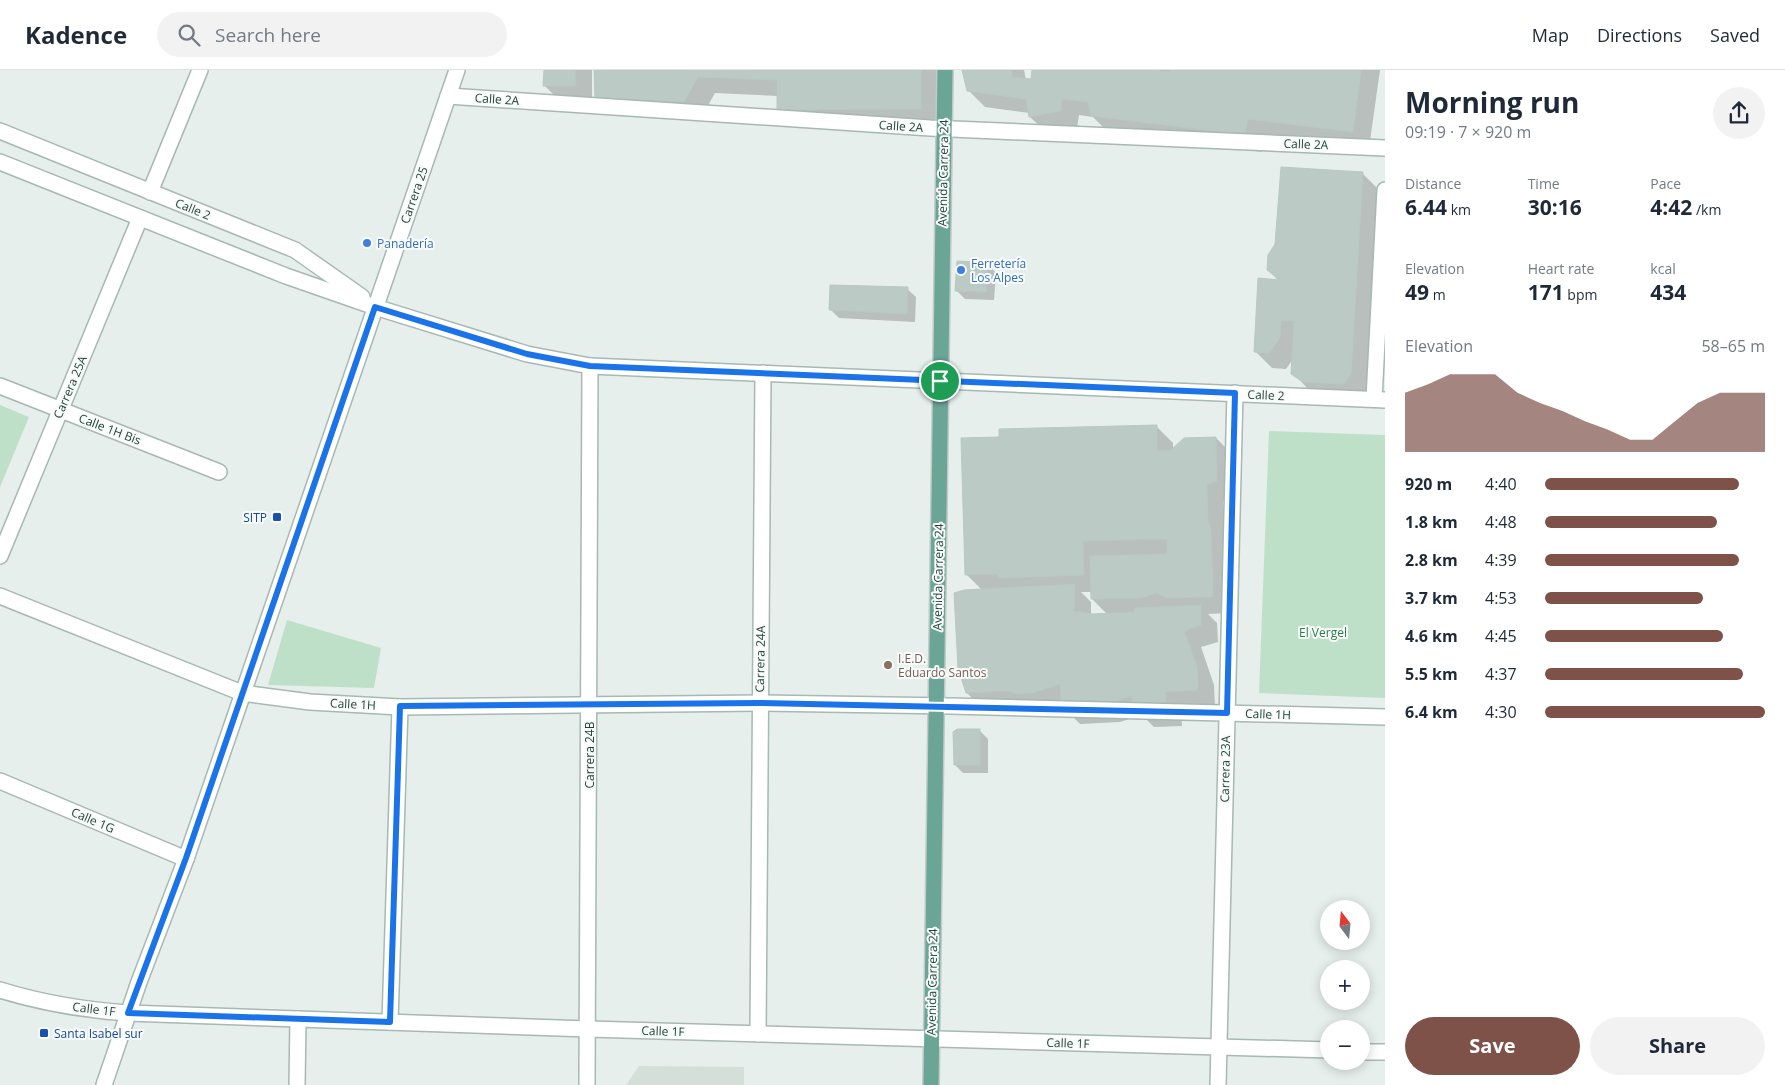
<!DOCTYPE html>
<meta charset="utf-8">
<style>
:root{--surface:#fff;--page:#f2f2f3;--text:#1f2937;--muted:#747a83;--line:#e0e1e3;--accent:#7f5249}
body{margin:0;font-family:"Open Sans",sans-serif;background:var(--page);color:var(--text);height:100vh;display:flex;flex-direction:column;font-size:19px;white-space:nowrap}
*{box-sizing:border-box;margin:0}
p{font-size:16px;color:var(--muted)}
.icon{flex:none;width:28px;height:28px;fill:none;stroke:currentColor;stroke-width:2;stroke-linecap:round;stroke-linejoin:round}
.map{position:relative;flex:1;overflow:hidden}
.details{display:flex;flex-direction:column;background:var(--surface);width:400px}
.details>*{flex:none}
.needle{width:32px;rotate:344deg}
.buttons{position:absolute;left:1320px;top:830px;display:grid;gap:10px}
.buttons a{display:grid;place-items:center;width:50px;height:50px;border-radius:50%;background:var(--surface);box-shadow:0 2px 12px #0003;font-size:25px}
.pin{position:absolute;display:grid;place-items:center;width:42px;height:42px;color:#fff;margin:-21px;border:2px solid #fff;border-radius:50%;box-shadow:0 1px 5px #0007}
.round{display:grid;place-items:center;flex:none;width:52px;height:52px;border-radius:26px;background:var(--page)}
.summary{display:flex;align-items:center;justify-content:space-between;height:85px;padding:0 20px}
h1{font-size:28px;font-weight:700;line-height:38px}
.figures{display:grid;grid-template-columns:repeat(3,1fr);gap:8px;height:85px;padding:5px 20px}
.figures div{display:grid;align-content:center}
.figures b{font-size:21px;font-weight:700}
.figures small{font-size:14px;font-weight:400}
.figures p{font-size:14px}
.chart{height:140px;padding:10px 20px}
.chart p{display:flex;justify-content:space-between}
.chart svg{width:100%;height:90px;margin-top:5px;fill:var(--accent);opacity:.7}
.cta{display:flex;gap:10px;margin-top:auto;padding:10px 20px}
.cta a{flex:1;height:58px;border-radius:30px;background:var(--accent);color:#fff;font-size:20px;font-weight:700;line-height:58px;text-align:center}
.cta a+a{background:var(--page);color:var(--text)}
ul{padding:0 20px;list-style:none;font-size:16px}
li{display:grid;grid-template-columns:80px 60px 1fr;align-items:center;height:38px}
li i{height:12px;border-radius:6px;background:var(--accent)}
header{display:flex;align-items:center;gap:30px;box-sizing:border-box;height:70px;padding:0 25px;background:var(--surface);border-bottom:1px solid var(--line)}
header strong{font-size:24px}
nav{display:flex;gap:28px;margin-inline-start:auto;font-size:18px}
.search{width:350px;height:45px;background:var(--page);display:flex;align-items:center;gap:12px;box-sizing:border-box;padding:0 18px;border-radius:28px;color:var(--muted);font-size:19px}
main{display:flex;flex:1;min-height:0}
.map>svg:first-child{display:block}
.built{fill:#d4dfda}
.green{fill:#bfe0c8}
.shadow{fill:#0003;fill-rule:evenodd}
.building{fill:#bbcac4;stroke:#b8c9c2}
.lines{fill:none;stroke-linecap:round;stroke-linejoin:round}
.minor-casing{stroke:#a8b8b2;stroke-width:18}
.major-casing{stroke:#c2cac8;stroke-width:18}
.minor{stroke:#fff;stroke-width:15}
.major{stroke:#6aa596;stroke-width:15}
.route-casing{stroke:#fff;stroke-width:10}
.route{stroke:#1a73e8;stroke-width:6}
.shop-dot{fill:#3f7fe0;stroke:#f7fbf9;stroke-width:2}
.transit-dot{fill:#1a4fb4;stroke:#f7fbf9;stroke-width:2}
.education-dot{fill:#8d6e63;stroke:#f7fbf9;stroke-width:2}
.labels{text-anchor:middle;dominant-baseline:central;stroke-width:4;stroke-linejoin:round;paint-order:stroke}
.street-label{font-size:12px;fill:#24423a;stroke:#f7fbf9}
.shop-label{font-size:12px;fill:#366cbe;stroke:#f7fbf9;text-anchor:start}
.transit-label{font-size:12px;fill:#164399;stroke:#f7fbf9;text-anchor:end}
.park-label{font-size:12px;fill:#2d7a4b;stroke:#f7fbf9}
.education-label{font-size:12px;fill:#785e54;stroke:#f7fbf9;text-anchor:start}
</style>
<header>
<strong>Kadence</strong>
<div class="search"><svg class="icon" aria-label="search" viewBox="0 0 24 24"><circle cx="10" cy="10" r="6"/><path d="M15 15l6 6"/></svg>Search here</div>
<nav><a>Map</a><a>Directions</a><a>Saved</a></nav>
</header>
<main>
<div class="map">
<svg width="1385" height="1015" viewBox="0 0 1385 1015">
<rect width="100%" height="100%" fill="#e6efeb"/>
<polygon class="built" points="639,996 744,997 744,1015 626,1015"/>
<g class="green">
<polygon points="0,335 29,347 0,417"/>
<polygon points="1269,361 1385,365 1385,628 1259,623"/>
<polygon points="287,550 381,578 374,618 268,615"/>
</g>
<g class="shadow">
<polygon points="546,0 592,0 592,32 562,33 545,16"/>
<polygon points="596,0 937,0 938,55 795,57 778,40 778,26 715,23 701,48 613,46 596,29"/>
<polygon points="964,0 1024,0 1026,10 1032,10 1033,0 1141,0 1162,3 1159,0 1380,0 1369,78 1264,65 1262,82 1109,63 1093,47 1079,45 1077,58 1047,63 1030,47 1030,43 985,37 968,20"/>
<polygon points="1362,103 1379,120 1368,321 1361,331 1310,321 1293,303 1293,289 1286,299 1272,298 1255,281 1279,211 1268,200"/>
<polygon points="988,194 996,203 994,230 965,229 956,220"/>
<polygon points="907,219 916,227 915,252 839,248 831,240"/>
<path d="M1156 356 1173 373V380L1216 368 1233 385 1234 428 1223 431 1229 543 1208 544 1217 553 1218 572 1201 577 1214 615 1215 637 1181 639 1182 656 1154 657 1142 645 1120 652 1080 654 1063 637 984 640 967 623 982 520 966 504 1001 368ZM1081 522H1092V529L1108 545H1091V532Z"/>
<polygon points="979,660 988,669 988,703 963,703 955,695"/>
</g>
<g class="building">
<polygon points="544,0 575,0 576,16 543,16"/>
<polygon points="594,0 921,0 921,39 777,40 777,10 698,7 684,32 595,29"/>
<polygon points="962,0 1011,0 1012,7 1031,9 1032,0 1151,0 1170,2 1170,0 1361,0 1353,62 1248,49 1245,65 1091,46 1088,32 1062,29 1061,41 1029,47 1026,29 967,21"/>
<polygon points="1281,97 1363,102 1351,304 1344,314 1303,312 1291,304 1294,251 1281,250 1280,268 1269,283 1254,282 1258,208 1280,210 1267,200 1268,185 1275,174"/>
<polygon points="957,191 988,193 986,222 955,221"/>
<polygon points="830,215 908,217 907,244 829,240"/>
<polygon points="1157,355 1157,381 1171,380 1184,368 1216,367 1217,411 1207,414 1208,450 1211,459 1213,527 1167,528 1156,523 1141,528 1091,529 1090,486 1167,484 1167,469 1083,471 1084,505 999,508 998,504 965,505 961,368 999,367 999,359"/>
<polygon points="1075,514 1074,541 1093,544 1134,542 1135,538 1201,535 1201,555 1184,561 1197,597 1198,620 1165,622 1166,639 1136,641 1131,626 1103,636 1061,638 1060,614 1033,623 1017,624 1008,621 966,623 958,598 954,523 964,520"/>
<polygon points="957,659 980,659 980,695 954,695 953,662"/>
</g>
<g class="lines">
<g class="minor-casing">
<g id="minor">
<polyline points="448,26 930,58 1385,78"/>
<polyline points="0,61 295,180 362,227"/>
<polyline points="0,92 286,206 375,237 527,284 590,296 1385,330"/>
<polyline points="150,122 200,0"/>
<polyline points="0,316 219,402"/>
<polyline points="1374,329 1385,120"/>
<polyline points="0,486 140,148"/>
<polyline points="0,526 242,623 310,632 400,637 760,633 950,636 1385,647"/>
<polyline points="0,711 186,789"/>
<path d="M0 920C42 933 85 940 128 943L588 959 1329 980"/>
<polyline points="390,952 400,637"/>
<polyline points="758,964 763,303"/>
<polyline points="1361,982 1385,982"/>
<polyline points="104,1015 139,912 186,789 457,0"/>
<polyline points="297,1015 298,949"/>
<polyline points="587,1015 590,296"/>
<polyline points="1218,1015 1235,323"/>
</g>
</g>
<g class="major-casing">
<polyline id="major" points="931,1015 945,0"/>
</g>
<use href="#minor" class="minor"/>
<use href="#major" class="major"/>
</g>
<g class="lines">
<g class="route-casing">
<polygon id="route" points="375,237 527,284 590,296 1235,323 1227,643 760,633 400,636 390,952 128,943 186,788"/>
</g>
<use href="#route" class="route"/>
</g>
<g class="shop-dot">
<circle cx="367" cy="173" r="5"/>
<circle cx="961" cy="200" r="5"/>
</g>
<g class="transit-dot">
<rect x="272" y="442" width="10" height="10" rx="2.5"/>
<rect x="39" y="958" width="10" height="10" rx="2.5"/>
</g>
<circle class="education-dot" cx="888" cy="595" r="5"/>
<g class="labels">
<g class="street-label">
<text transform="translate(497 29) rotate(4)">Calle 2A</text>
<text transform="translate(901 56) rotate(4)">Calle 2A</text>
<text transform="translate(1306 74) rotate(2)">Calle 2A</text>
<text transform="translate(943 103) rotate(-89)">Avenida Carrera 24</text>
<text transform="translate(414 125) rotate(-71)">Carrera 25</text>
<text transform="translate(193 139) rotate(22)">Calle 2</text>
<text transform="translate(70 317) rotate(-67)">Carrera 25A</text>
<text transform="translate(1266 325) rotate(2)">Calle 2</text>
<text transform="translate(110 359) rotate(21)">Calle 1H Bis</text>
<text transform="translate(938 507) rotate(-89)">Avenida Carrera 24</text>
<text transform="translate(760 589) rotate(-89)">Carrera 24A</text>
<text transform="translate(353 634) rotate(3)">Calle 1H</text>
<text transform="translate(1268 644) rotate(2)">Calle 1H</text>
<text transform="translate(589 685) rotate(-90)">Carrera 24B</text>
<text transform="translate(1225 699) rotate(-89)">Carrera 23A</text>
<text transform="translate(93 750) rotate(23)">Calle 1G</text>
<text transform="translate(932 912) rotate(-89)">Avenida Carrera 24</text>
<text transform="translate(94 939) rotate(7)">Calle 1F</text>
<text transform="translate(663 961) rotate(2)">Calle 1F</text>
<text transform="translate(1068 973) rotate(2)">Calle 1F</text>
</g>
<g class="shop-label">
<text x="377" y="173">Panadería</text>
<text x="971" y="193">Ferretería<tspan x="971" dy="14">Los Alpes</tspan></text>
</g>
<g class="transit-label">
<text x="267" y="447">SITP</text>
<text x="54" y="963" text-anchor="start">Santa Isabel sur</text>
</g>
<g class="park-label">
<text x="1323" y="562">El Vergel</text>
</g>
<g class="education-label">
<text x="898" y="588">I.E.D.<tspan x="898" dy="14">Eduardo Santos</tspan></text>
</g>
</g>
</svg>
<div class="buttons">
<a><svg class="needle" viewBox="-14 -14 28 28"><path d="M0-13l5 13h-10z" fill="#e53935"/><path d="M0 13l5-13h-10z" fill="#747a83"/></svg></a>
<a>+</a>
<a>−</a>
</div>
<div class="pin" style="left:940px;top:311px;background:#1e9e55"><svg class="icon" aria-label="arrive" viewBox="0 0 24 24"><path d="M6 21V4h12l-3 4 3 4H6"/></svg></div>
</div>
<section class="details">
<div class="summary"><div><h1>Morning run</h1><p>09:19 · 7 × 920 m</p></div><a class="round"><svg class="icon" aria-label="share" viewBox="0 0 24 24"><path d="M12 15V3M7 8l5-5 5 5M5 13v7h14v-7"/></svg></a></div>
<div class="figures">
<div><p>Distance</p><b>6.44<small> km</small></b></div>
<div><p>Time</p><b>30:16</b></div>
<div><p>Pace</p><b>4:42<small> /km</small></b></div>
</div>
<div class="figures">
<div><p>Elevation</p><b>49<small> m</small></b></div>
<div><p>Heart rate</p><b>171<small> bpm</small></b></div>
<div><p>kcal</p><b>434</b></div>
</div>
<div class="chart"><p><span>Elevation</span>58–65 m</p>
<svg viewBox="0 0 160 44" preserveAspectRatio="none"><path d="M0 44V15L10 11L20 6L30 6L40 6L50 15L60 20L70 24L80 29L90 33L100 38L110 38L120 29L130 20L140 15L150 15L160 15V44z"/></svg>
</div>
<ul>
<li><b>920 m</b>4:40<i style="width:88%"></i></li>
<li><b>1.8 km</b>4:48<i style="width:78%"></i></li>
<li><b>2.8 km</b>4:39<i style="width:88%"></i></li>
<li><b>3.7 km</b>4:53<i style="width:72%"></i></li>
<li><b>4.6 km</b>4:45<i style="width:81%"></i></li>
<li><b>5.5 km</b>4:37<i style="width:90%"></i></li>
<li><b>6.4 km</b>4:30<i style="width:100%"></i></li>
</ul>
<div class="cta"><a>Save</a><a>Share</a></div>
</section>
</main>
